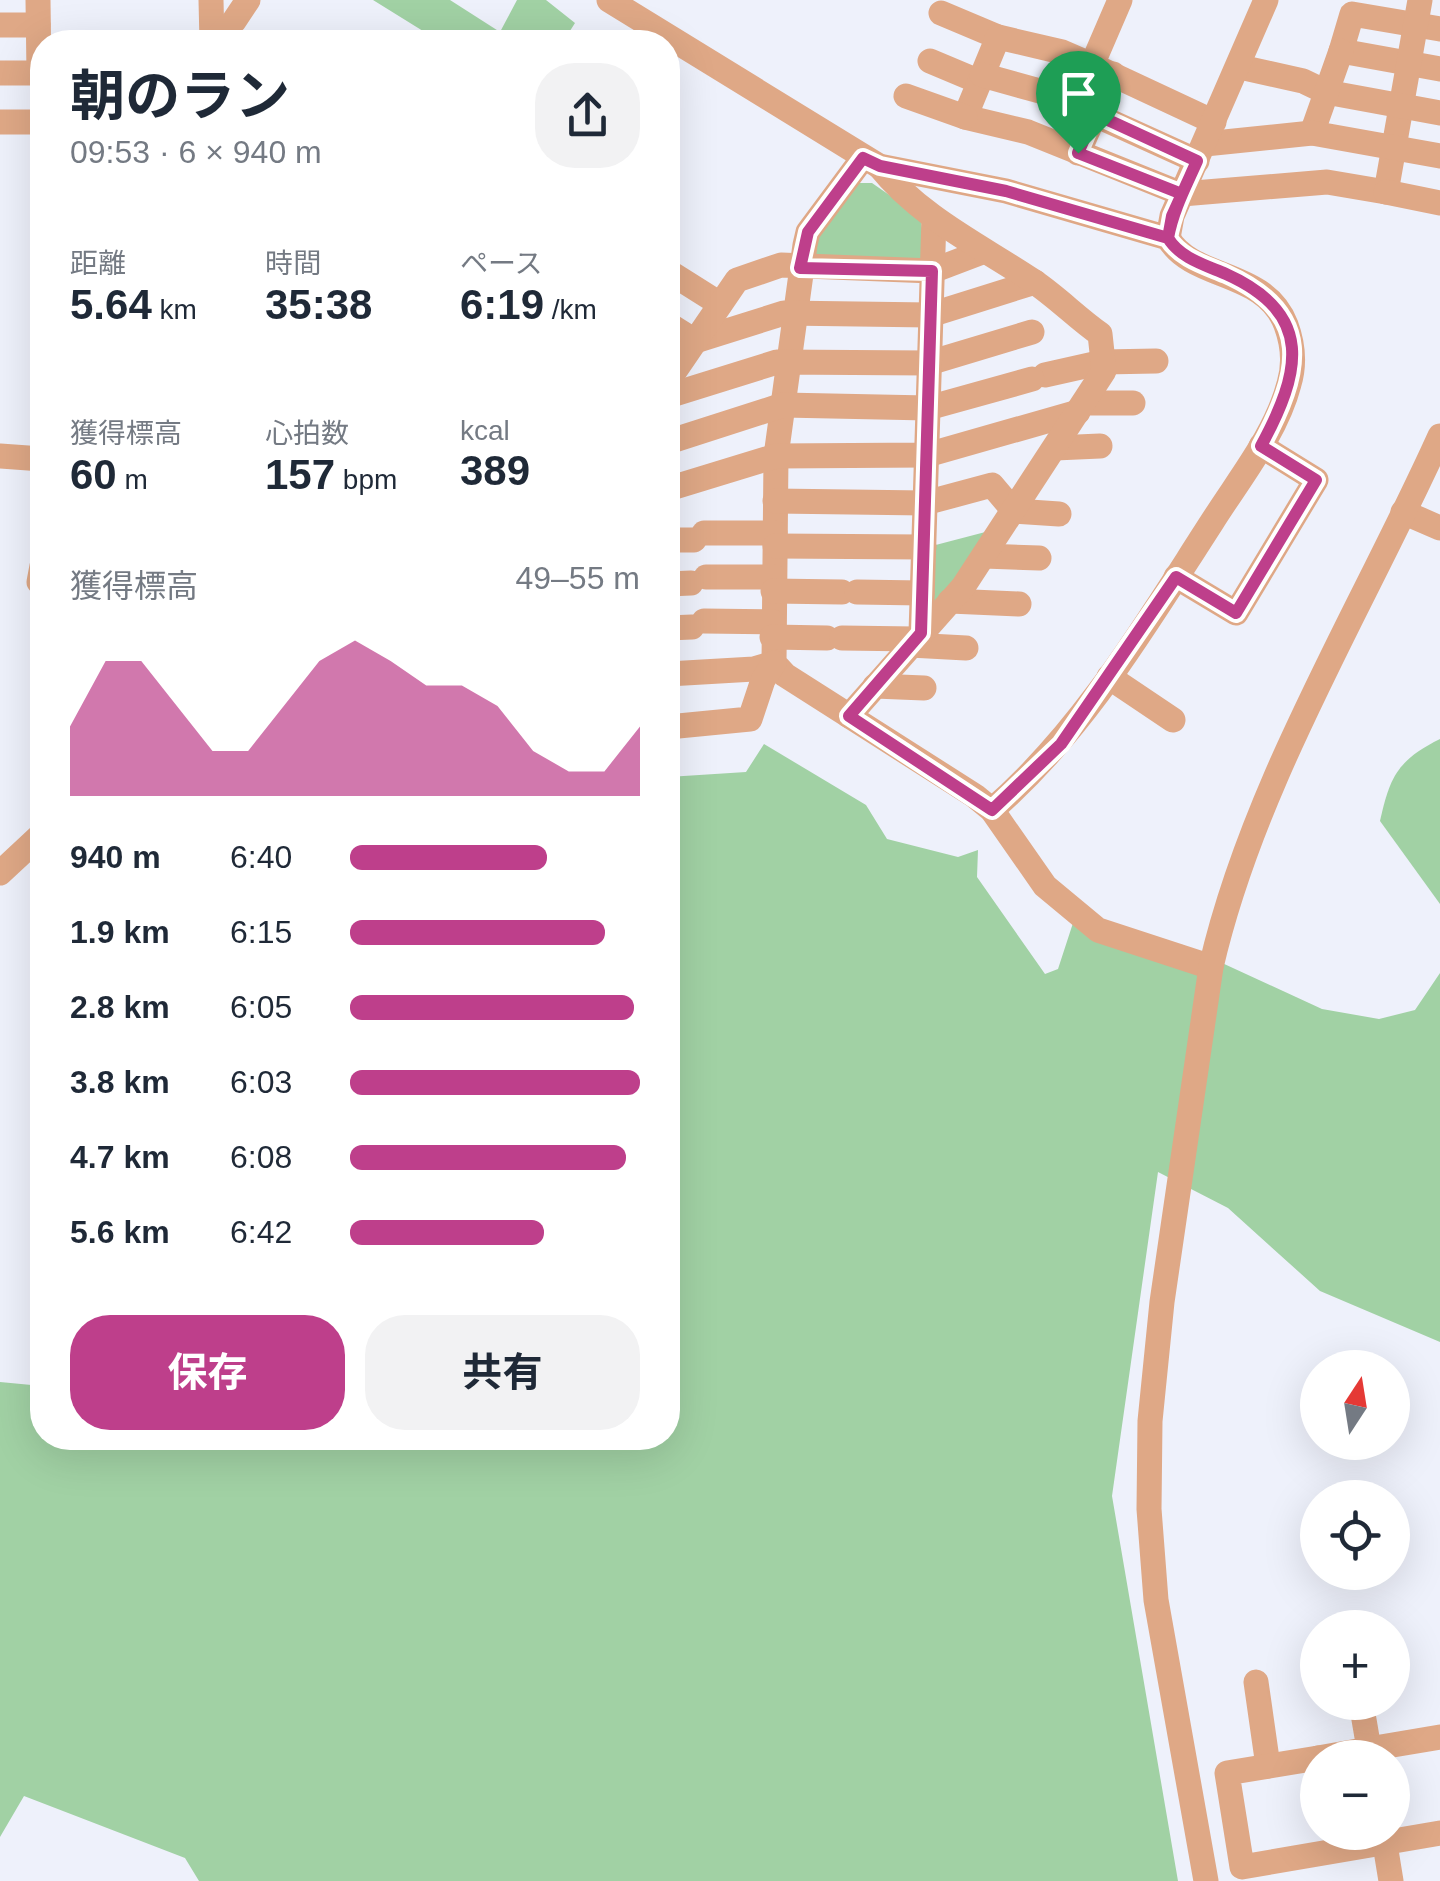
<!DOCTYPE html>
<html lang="ja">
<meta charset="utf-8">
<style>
:root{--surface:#fff;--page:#f2f2f3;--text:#1f2937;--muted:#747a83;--accent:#be3f8b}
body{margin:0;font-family:Arial,"Noto Sans JP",sans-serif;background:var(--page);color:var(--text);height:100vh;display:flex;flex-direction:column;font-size:38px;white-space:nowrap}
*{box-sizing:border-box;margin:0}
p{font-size:32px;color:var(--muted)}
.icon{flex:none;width:55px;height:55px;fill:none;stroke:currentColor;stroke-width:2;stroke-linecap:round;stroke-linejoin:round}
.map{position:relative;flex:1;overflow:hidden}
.panel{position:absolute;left:30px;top:30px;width:650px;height:1420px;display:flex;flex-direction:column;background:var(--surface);border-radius:40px;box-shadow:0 10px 40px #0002}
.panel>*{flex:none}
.needle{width:65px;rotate:12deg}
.buttons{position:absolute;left:1300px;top:1350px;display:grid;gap:20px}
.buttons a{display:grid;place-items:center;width:110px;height:110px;border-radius:50%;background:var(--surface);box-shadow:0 10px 40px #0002;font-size:50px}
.pin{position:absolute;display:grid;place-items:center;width:85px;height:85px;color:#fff;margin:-102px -42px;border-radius:50% 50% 50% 0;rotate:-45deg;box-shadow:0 0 10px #0007}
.pin .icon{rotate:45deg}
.round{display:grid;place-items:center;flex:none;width:105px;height:105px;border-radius:40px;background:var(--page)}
.head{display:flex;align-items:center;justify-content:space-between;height:170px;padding:0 40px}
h1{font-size:55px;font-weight:700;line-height:75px}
.stats{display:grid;grid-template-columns:repeat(3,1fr);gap:15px;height:170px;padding:10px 40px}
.stats div{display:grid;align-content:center}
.stats b{font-size:42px;font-weight:700}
.stats small{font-size:28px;font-weight:400}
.stats p{font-size:28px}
.chart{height:280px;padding:20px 40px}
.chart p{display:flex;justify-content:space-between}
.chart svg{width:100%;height:180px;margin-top:10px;fill:var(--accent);opacity:.7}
.primary-button{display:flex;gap:20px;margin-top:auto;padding:20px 40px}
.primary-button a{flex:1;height:115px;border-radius:40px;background:var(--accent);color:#fff;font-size:40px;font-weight:700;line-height:115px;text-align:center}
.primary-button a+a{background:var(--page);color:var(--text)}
ul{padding:0 40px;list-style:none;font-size:32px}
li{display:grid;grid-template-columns:160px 120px 1fr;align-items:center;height:75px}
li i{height:25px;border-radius:12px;background:var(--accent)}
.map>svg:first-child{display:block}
.green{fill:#a1d1a4}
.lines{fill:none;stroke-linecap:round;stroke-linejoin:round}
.minor{stroke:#dfa886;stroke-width:25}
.route-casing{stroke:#fff;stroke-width:20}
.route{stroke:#be3f8b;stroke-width:12}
</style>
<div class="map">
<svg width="1440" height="1881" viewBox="0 0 1440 1881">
<rect width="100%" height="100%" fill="#eef1fb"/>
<g class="green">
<polygon points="373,0 450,0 500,32 517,0 546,0 575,23 563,42 426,42 431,36"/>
<polygon points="857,183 872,183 921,217 925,265 811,264 815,238"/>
<polygon points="993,530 935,611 928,547"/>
<path d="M1440 739V904L1380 821C1390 776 1398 760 1440 739Z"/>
<polygon points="764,744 866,805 887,839 958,857 978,850 977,877 1045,974 1058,969 1073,923 1183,945 1322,1009 1379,1019 1415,1010 1440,973 1440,1342 1320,1291 1228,1208 1158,1172 1112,1496 1178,1881 199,1881 185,1858 24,1796 0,1837 0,1382 42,1386 42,1438 668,1438 668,777 746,772"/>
</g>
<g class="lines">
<g class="minor">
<polyline points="38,0 39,73"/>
<polyline points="211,0 212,42"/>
<path d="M609 0 879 166 1006 191 1168 238C1193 281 1265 269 1286 325 1293 344 1295 364 1289 384 1276 434 1239 479 1212 522 1146 624 1084 730 992 810"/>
<polyline points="1120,0 1092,65 1214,122"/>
<polyline points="941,13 998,37"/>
<polyline points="0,25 38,25"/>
<polyline points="1440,29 1352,14 1341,51 1440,69"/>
<polyline points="213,42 234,21 248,0"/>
<polyline points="930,61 980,82"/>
<polyline points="1092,65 1062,52 998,37 965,117 1028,132 1182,194 1327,182 1386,192 1420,0"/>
<polyline points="1240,67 1303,81 1326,92 1440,113"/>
<polyline points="0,73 42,73"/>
<polyline points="982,75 1047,93 1197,161"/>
<polyline points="906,96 965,117"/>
<polyline points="0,122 42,122"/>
<polyline points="1312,133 1341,51"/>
<polyline points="1205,144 1312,133 1440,156"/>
<polyline points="1078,153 1113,74"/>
<polyline points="863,158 808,232 805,245 776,456 774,663 785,675 975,796 992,810 1045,886 1098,930 1211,967"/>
<polyline points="1386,192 1440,203"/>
<polyline points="1168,238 1172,216 1266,0"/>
<polyline points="674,275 720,304"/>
<polyline points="668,324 695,341 784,313 930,315 1035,282"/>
<polyline points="1045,375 1103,362 1156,361"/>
<polyline points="668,381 737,280 781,265 932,271 982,252"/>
<polyline points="668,396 777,362 929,363 1032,332"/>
<polyline points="1084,403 1133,403"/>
<polyline points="668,442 783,405 928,408 1032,379"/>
<polyline points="1055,448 1100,446"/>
<polyline points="0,456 42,459"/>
<polyline points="668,489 776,456 927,455 1078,412"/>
<polyline points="775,501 925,503 992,485 1014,511 1059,514"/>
<polyline points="1403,512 1440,528"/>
<polyline points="704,533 775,533"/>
<polyline points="668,540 694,540"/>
<polyline points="775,546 924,547"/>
<polyline points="984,556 1039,558"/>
<polyline points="706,577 774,577"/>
<polyline points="1176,577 1236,613 1316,480 1261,446"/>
<polyline points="39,582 42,566"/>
<polyline points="668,584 691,583"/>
<polyline points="773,591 842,592"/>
<polyline points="857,592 922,593"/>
<polyline points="950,601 1019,604"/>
<polyline points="704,621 773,622"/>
<polyline points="668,628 692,627"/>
<polyline points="921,633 934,218"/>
<polyline points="772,637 827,638"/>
<polyline points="842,638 915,639"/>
<polyline points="910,645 966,648"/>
<polyline points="668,674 754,669 774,663"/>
<polyline points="1109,677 1173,720"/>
<polyline points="875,686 924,688"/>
<path d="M849 716 963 587 1104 371 1100 334C1077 318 1057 297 1033 281 979 245 921 218 879 166"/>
<polyline points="668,727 750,719 763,680 774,663"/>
<polyline points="0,873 42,834"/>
<polyline points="1256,1682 1268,1766"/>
<polyline points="1318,1758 1227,1773 1242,1867 1440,1833"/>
<polyline points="1318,1758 1369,1749 1361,1702"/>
<polyline points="1370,1758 1369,1749 1440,1737"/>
<polyline points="1383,1832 1391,1881"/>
<path d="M1206 1881 1156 1600 1149 1509 1150 1421 1162 1302 1211 967C1253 784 1363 607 1440 436"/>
</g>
</g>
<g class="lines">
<g class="route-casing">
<path id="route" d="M1078 153 1182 194 1172 216 1168 238 1006 191 880 166 863 158 808 232 800 268 932 271 921 633 849 716 992 810 1061 744 1176 577 1236 613 1316 480 1261 446C1301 372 1315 314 1226 274 1205 265 1180 258 1168 238 1173 210 1186 186 1197 161L1095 114 1078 153"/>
</g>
<use href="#route" class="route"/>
</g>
</svg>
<div class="buttons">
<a><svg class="needle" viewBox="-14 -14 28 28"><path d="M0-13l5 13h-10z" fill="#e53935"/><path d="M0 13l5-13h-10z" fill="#747a83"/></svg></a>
<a><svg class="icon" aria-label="locate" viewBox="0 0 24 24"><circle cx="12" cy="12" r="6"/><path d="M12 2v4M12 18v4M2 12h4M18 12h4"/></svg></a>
<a>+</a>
<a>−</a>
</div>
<div class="pin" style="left:1078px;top:153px;background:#1e9e55"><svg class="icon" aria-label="arrive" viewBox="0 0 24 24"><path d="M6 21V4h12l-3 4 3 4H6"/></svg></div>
<section class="panel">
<div class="head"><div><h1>朝のラン</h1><p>09:53 · 6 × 940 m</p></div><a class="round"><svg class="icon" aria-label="share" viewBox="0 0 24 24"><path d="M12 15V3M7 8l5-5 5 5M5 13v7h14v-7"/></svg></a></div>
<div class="stats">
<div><p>距離</p><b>5.64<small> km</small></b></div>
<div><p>時間</p><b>35:38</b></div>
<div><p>ペース</p><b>6:19<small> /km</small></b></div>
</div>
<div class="stats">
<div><p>獲得標高</p><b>60<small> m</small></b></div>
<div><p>心拍数</p><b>157<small> bpm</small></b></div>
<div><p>kcal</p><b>389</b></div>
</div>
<div class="chart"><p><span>獲得標高</span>49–55 m</p>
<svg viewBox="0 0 160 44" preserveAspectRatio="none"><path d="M0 44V27L10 11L20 11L30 22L40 33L50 33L60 22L70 11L80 6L90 11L100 17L110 17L120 22L130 33L140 38L150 38L160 27V44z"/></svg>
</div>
<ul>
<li><b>940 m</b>6:40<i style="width:68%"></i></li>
<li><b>1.9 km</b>6:15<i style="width:88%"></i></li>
<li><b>2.8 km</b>6:05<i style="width:98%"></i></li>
<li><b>3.8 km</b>6:03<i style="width:100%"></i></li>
<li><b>4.7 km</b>6:08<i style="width:95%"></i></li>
<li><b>5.6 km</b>6:42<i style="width:67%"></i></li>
</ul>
<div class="primary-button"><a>保存</a><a>共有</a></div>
</section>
</div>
